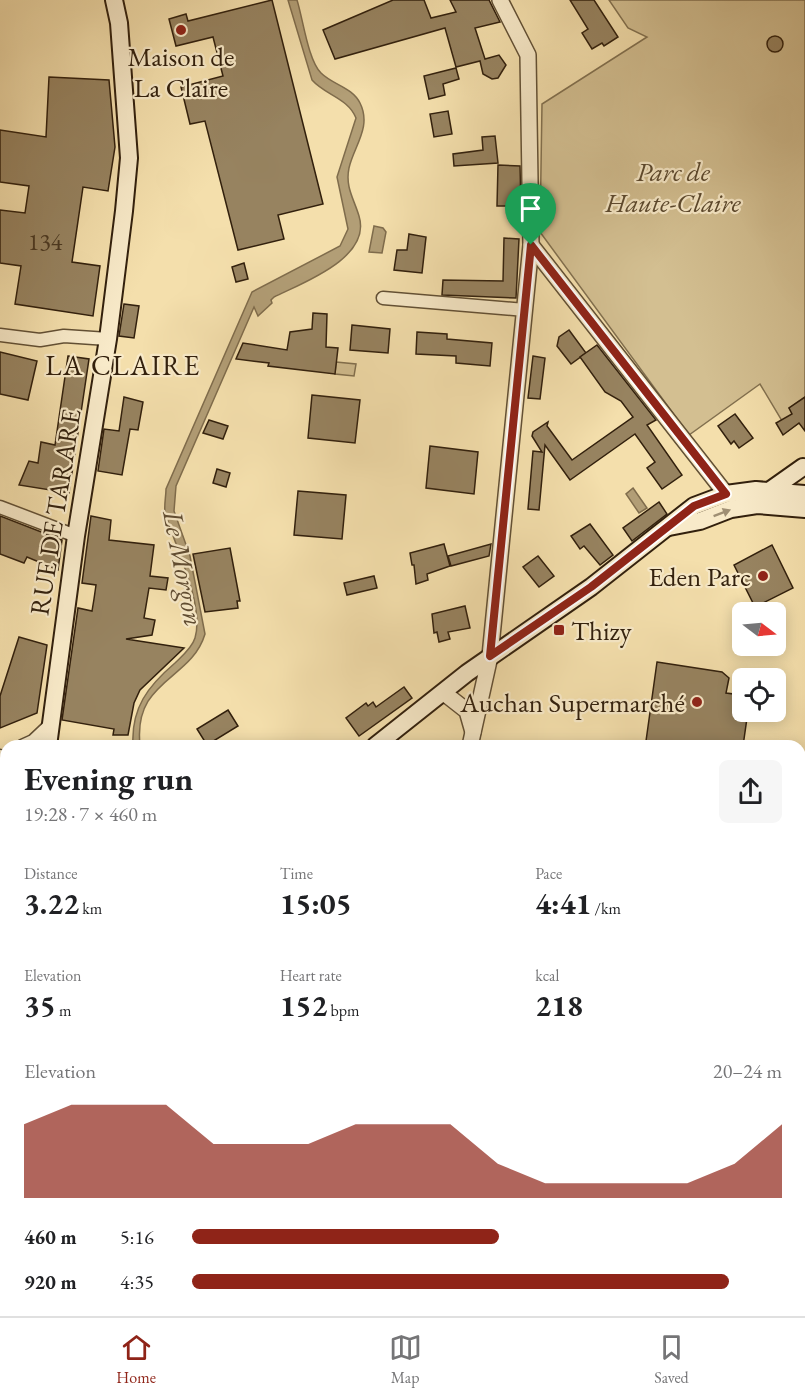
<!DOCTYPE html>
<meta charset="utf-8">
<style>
:root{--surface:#fff;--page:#f6f6f6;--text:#202124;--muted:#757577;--line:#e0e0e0;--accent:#8f2418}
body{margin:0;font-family:"EB Garamond",serif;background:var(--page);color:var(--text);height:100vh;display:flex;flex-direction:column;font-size:22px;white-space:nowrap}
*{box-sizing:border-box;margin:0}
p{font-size:20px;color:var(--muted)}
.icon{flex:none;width:33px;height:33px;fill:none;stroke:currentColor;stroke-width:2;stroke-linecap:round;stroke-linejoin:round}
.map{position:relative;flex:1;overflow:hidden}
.details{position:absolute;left:0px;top:740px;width:806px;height:578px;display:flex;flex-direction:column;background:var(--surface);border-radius:18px 18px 0 0;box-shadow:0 3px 15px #0003}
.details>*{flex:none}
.needle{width:39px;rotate:106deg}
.controls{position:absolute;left:732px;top:602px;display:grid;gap:12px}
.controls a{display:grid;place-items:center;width:54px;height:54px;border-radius:9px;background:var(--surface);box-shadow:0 3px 15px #0003;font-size:30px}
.pin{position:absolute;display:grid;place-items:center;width:51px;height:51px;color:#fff;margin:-62px -26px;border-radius:50% 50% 50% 0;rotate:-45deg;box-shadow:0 0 6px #0007}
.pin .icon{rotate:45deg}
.round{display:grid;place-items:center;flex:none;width:63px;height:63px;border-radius:9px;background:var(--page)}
.summary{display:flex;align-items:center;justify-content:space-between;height:102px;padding:0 24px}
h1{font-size:33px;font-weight:700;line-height:45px}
.metrics{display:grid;grid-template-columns:repeat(3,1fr);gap:9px;height:102px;padding:6px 24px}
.metrics div{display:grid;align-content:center}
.metrics b{font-size:30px;font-weight:700}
.metrics small{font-size:16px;font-weight:400}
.metrics p{font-size:16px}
.chart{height:168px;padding:12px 24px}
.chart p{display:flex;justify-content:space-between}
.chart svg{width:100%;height:108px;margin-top:6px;fill:var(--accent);opacity:.7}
ul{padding:0 24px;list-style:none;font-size:20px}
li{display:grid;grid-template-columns:96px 72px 1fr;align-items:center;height:45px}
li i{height:15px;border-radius:8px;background:var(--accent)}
.tabs{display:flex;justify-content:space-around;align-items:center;height:84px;border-top:2px solid var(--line);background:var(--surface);font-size:16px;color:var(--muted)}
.tabs a{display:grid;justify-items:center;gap:3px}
.tabs .on{color:var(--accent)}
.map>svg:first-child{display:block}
.green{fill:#d3bf91;stroke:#82704f;stroke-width:1.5}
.water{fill:#b29e76;stroke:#7f6c4c;stroke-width:1.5}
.building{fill:#978360;stroke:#32200d;stroke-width:1.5}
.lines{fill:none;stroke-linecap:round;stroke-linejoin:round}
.service-casing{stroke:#625035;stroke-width:9}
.minor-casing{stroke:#625035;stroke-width:15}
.tertiary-casing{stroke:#625035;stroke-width:18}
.secondary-casing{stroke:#32200d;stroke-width:20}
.service{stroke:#f8eac9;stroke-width:6}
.minor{stroke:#f8eac9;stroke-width:12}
.tertiary{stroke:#f8eac9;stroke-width:15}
.secondary{stroke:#f8eac9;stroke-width:16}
.oneway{fill:#9f8f74}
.route-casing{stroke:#fff;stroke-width:12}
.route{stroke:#8f2418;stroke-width:8}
.poi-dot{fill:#8f2418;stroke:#f8eac9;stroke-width:2}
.labels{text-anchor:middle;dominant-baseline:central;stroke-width:4.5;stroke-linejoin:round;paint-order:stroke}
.number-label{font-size:24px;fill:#4b3922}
.poi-label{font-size:27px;fill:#32200d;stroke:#f8eac9;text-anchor:end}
.park-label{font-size:27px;font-style:italic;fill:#5a482e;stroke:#f8eac9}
.street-label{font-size:27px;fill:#32200d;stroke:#f8eac9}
.neighbourhood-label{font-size:28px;letter-spacing:1.5px;fill:#32200d;stroke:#f8eac9}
.water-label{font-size:28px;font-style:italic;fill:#5f4c32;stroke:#f8eac9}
</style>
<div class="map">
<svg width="805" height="1316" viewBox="0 0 805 1316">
<rect width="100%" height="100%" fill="#f4dfac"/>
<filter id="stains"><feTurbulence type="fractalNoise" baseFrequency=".00333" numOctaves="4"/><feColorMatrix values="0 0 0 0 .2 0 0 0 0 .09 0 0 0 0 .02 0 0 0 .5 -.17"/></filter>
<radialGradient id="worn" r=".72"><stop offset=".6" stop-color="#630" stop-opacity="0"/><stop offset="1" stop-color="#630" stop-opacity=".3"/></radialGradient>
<g class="green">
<polygon points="609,0 805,0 805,397 789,408 799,423 788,431 760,384 689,435 540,232 542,104 647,37 628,28"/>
<polygon points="336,362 356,364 354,376 335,374"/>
<polygon points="534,1311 751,1311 751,1316 533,1316"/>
</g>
<g class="water">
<path d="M288 0H297C303 19 308 60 321 73 333 85 352 87 360 103 372 127 354 146 349 168 345 187 354 199 359 216 372 258 302 283 274 297L271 300 272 303 258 316 254 307 176 486 174 511 190 556 205 634C191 681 133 679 140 745H133C131 708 148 686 175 663 182 656 192 648 195 638 205 604 174 545 165 512 164 505 166 496 166 489L252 292 340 246 348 229 337 177 356 118C348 98 325 95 312 80Z"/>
<polygon points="374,226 383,228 386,232 382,253 369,252"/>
<polygon points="633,488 647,508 639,513 626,494"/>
</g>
<g class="building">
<polygon points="272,0 323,204 278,215 284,239 238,250 205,121 190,124 181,87 223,76 213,37 176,46 169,19 186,14 188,21"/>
<polygon points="393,0 424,0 431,18 456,12 450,0 489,0 500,22 475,28 485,59 499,55 506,65 498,78 492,79 483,74 480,61 456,67 445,28 335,59 323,30"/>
<polygon points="570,0 594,0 618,37 604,46 602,43 592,49 582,33 588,29"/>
<circle cx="775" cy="44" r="8"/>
<polygon points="456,68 459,79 443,84 445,95 429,99 424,76"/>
<polygon points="49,77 109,80 115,147 108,191 83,187 72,262 100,266 93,316 15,304 21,266 0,263 0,210 25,213 29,186 0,182 0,130 46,137"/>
<polygon points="448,111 452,134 434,137 430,114"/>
<polygon points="495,136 498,163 454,166 453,154 483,150 482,137"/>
<polygon points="498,165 520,166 521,206 497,206"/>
<polygon points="409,234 426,237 422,273 394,270 397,250 407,250"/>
<polygon points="504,238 519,239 516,298 442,295 443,280 503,281"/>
<polygon points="244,263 248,279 236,282 232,267"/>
<polygon points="124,304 139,306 134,338 119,336"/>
<polygon points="313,313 327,314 326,347 338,348 335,374 268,366 269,363 236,359 243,343 287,350 290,332 312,329"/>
<polygon points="352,325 390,329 388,353 350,350"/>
<polygon points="569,330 586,353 571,364 557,346 559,337"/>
<polygon points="417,332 447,334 447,339 492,343 490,366 456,363 456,356 416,354"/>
<polygon points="597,345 656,420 647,425 682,475 662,489 647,468 655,462 635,434 570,480 545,445 539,510 528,509 533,451 542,452 532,436 533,432 548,422 547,426 572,460 633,417 621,401 605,392 580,357"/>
<polygon points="0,352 37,361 28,400 0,394"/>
<polygon points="68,356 89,359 69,493 19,485 29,461 38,463 41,442 55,445"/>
<polygon points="533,356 545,358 540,399 528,398"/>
<polygon points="312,395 360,400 355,443 308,438"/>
<polygon points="124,397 143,402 138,430 130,429 122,475 98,471 104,429 119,431"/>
<polygon points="805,397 805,431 799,423 783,435 776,423 792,414 789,408"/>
<polygon points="735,414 753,438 739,448 734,441 731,444 718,426"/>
<polygon points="209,420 228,426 223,439 203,433"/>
<polygon points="430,446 478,452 474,494 426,488"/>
<polygon points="217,469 230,473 226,487 213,483"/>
<polygon points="298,491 346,495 342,539 294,535"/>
<polygon points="659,502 667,514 632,541 623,528"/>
<polygon points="0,516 62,540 58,570 27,557 24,563 0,554"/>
<polygon points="91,516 111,520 109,540 154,545 150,576 168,578 166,590 149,588 144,618 155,620 152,635 126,639 184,648 140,690 134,703 128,735 113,735 114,729 62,720 78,608 92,611 94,599 96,585 82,583"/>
<polygon points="590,524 613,555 600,565 584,546 580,549 571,536"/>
<polygon points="444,544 450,566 427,574 428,580 416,584 414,565 412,565 410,553"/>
<polygon points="491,544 489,556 451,566 448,556"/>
<polygon points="772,545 793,588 755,607 734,565"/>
<polygon points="230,548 240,601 237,601 238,608 205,612 193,554"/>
<polygon points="538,556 554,576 539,587 523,567"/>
<polygon points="374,576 377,588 347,595 344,583"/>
<polygon points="465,606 470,628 448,632 450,639 439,642 437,632 434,633 432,614"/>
<polygon points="19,637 47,645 37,713 0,728 0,696"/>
<polygon points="657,662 722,672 729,678 726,693 742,695 742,711 748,711 743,746 653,746 653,742 646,741"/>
<polygon points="404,687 412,698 359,736 346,718 366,703 368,706 373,702 376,707"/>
<polygon points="228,710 238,726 207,745 197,729"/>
</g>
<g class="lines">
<g class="service-casing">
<polyline id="service" points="800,1273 805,1273"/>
</g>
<g class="minor-casing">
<g id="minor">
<polyline points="383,298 525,310"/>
<polyline points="0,335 40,340 64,336 108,339"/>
<polyline points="0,507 76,536"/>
<polyline points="22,746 33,741 51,724"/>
<polyline points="0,756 6,758"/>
<polyline points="0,907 6,906"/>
</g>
</g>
<g class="tertiary-casing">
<g id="tertiary">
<polyline points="531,245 726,494"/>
<polyline points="444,693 467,711 473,732"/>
<polyline points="470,746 490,656 531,245 528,55 500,0"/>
<polyline points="800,896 805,896"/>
<polyline points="800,1159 805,1115"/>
<polyline points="348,1316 349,1311"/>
<polyline points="782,1316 782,1311"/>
</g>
</g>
<g class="secondary-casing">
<g id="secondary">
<polyline points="769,491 803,467"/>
<polyline points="669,527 700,521 731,509 757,505 805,509"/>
<polyline points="48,746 76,536 108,339 124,211 129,158 119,23 114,0"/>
<polyline points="375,746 467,673 591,587 694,506 726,494 756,490 805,494"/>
<polyline points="0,1033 6,993"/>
<polyline points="0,1125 6,1129"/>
<polyline points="0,1167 6,1159"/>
</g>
</g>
<use href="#service" class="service"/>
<use href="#minor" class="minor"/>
<use href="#tertiary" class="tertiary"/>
<use href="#secondary" class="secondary"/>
</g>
<defs><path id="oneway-solid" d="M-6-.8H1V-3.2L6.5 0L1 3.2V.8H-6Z" transform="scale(1.5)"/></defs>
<use class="oneway" href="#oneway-solid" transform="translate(722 513) rotate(-21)"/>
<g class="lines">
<g class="route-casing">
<polygon id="route" points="531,245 726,494 694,506 591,587 490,656"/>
</g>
<use href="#route" class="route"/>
</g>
<g class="poi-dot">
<circle cx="181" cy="30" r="6"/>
<circle cx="763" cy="576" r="6"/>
<rect x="553" y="624" width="12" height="12" rx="3"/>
<circle cx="697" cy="702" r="6"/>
</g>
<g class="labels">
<g class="number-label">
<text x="45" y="241">134</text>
</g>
<g class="poi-label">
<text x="181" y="56" text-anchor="middle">Maison de<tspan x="181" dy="31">La Claire</tspan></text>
<text x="751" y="576">Eden Parc</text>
<text x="571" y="630" text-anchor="start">Thizy</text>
<text x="685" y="702">Auchan Supermarché</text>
</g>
<g class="park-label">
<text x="673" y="171">Parc de<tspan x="673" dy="31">Haute-Claire</tspan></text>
</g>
<g class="street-label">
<text transform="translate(55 512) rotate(-81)">RUE DE TARARE</text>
</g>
<g class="neighbourhood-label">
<text x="123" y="365">LA CLAIRE</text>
</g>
<g class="water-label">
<text transform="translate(184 568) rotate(79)">Le Morgon</text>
</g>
</g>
<rect width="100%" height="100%" filter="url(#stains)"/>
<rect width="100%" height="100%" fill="url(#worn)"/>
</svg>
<div class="controls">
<a><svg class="needle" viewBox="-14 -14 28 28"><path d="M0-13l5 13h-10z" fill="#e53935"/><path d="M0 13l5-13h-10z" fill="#757577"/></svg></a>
<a><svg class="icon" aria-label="locate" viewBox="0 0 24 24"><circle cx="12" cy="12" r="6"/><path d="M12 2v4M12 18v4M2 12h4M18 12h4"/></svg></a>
</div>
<div class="pin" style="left:531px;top:245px;background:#1e9e55"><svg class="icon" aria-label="arrive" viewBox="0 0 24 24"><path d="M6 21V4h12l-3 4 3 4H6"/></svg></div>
<section class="details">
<div class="summary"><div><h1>Evening run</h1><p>19:28 · 7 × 460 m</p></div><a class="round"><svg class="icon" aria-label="share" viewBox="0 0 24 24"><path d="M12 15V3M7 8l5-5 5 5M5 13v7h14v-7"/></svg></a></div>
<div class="metrics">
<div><p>Distance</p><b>3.22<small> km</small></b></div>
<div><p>Time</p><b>15:05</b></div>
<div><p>Pace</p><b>4:41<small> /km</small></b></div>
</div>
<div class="metrics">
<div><p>Elevation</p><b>35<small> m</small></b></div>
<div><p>Heart rate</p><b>152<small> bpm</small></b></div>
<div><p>kcal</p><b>218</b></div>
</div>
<div class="chart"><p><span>Elevation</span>20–24 m</p>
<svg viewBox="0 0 160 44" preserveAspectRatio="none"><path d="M0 44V14L10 6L20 6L30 6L40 22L50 22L60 22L70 14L80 14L90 14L100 30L110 38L120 38L130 38L140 38L150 30L160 14V44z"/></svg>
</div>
<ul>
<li><b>460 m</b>5:16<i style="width:52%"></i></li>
<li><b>920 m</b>4:35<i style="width:91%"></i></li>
</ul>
</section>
</div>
<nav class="tabs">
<a class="on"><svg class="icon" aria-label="home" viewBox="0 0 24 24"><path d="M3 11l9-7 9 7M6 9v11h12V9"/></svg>Home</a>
<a><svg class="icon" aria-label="map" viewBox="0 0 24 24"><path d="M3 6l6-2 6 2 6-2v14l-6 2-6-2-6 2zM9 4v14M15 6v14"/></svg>Map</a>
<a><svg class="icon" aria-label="saved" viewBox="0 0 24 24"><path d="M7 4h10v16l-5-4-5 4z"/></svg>Saved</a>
</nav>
